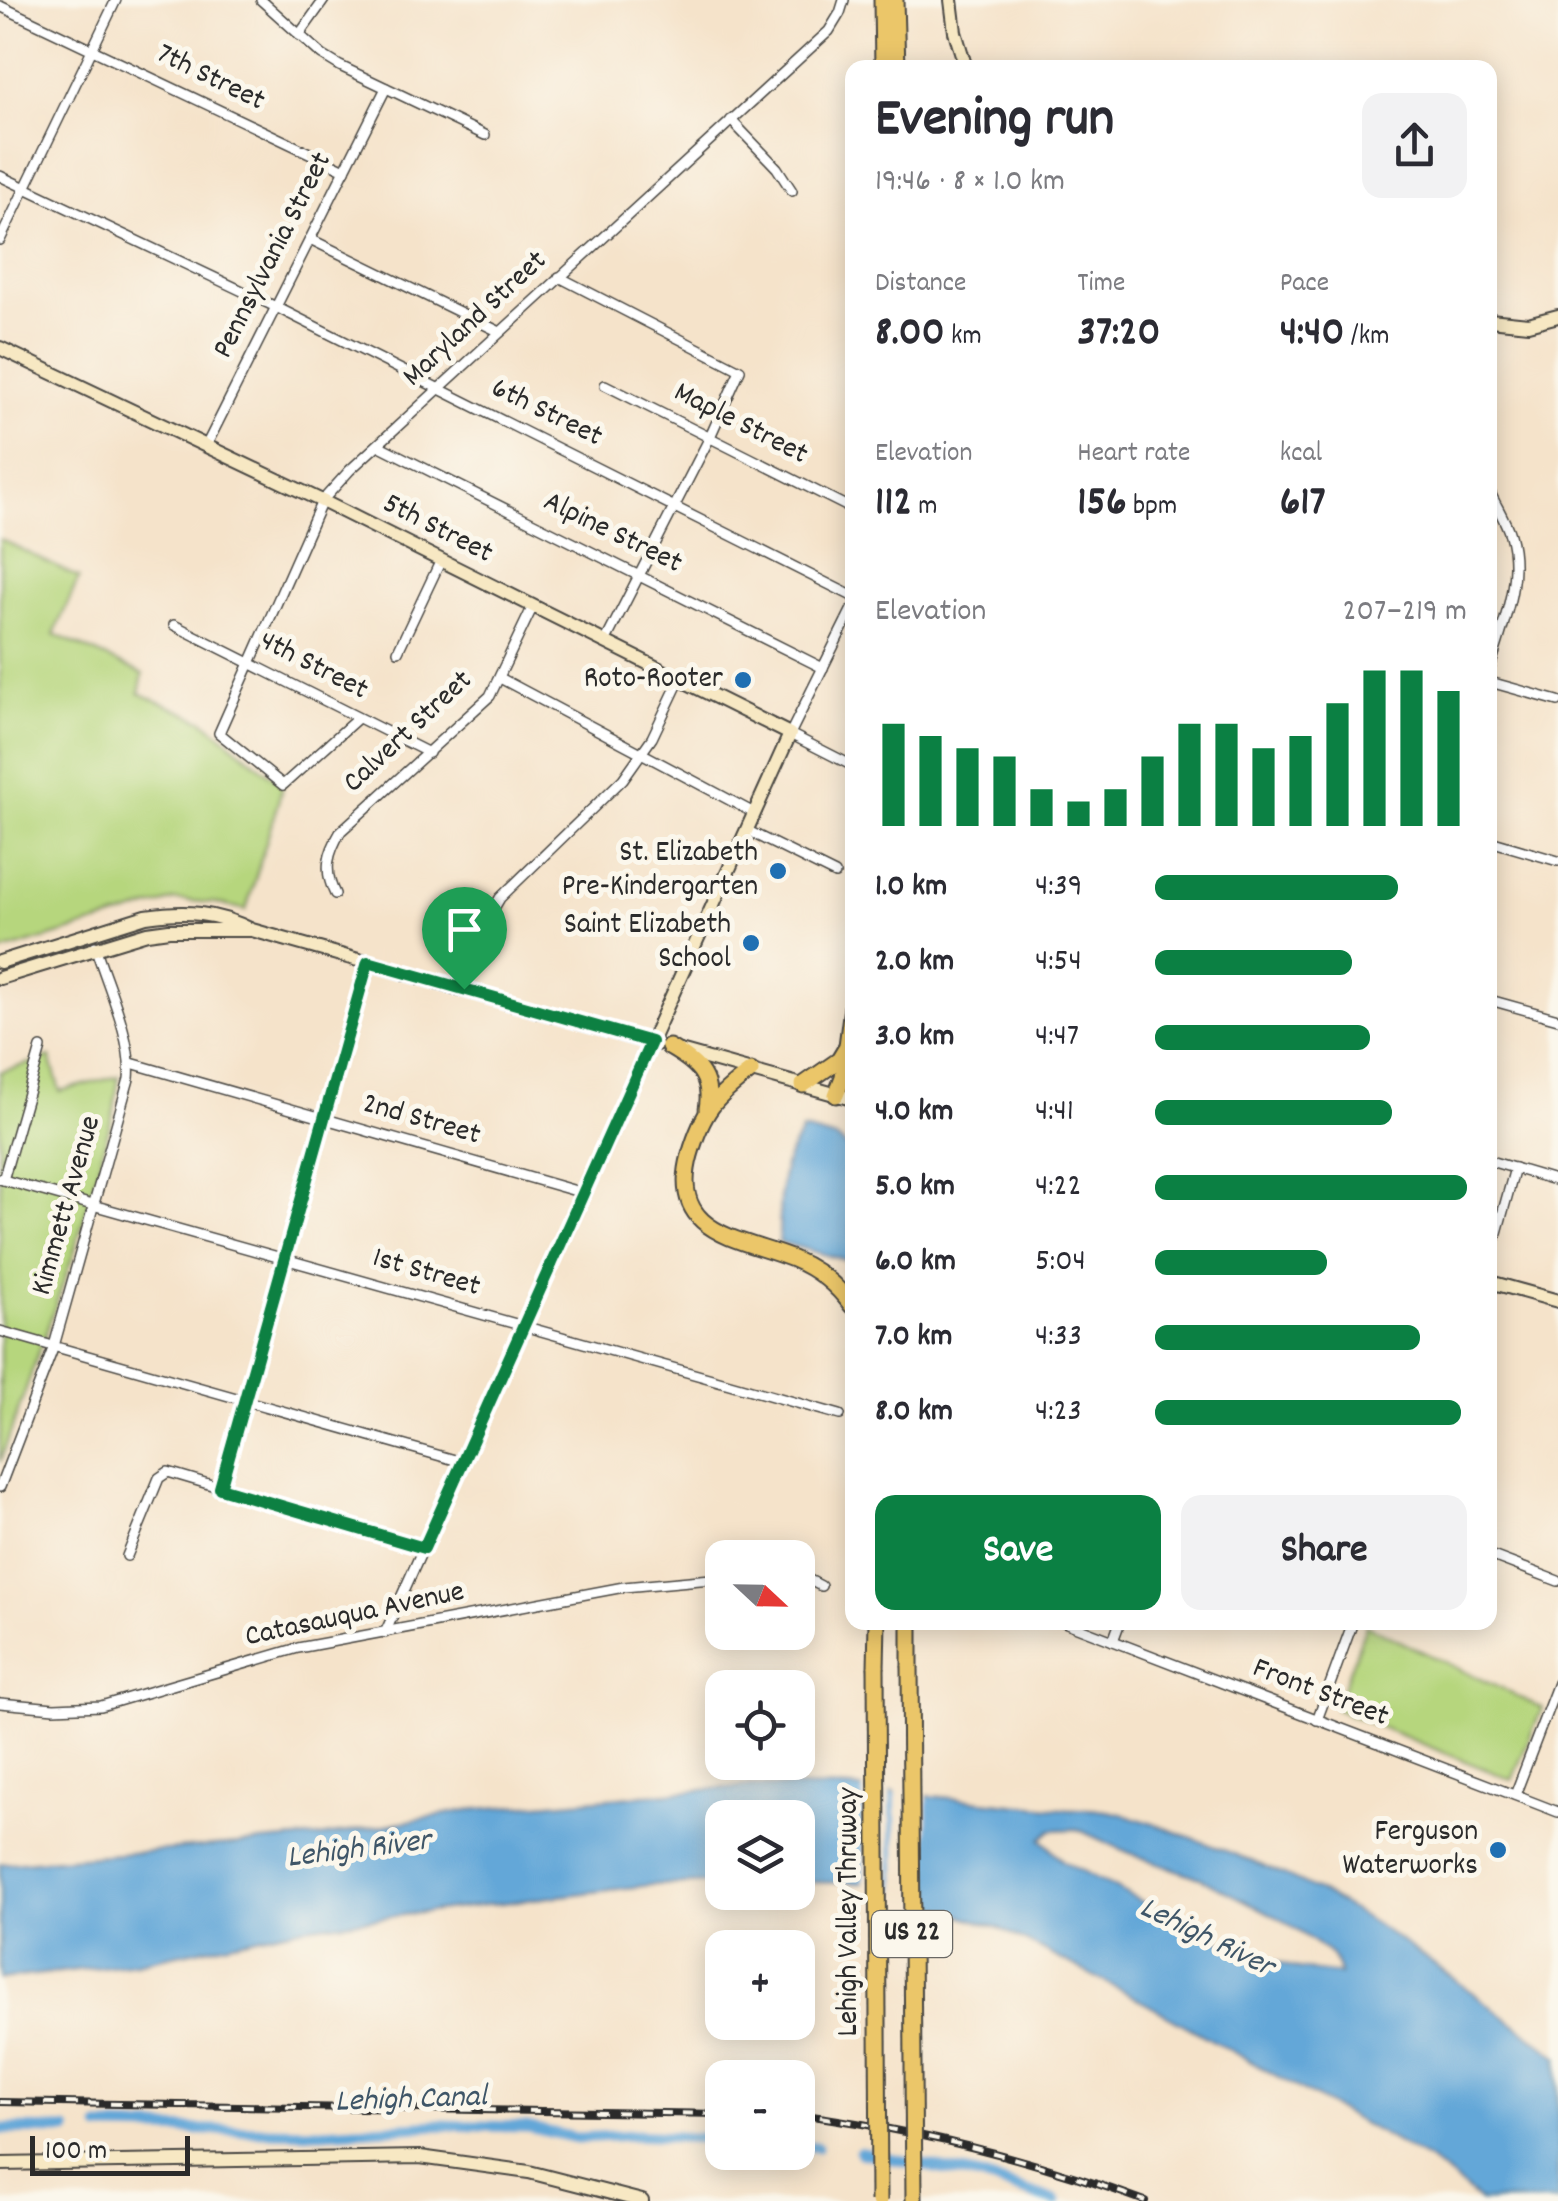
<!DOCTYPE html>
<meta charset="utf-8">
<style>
:root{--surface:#fff;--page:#f2f2f3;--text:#2b2b33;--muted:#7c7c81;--accent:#0b8043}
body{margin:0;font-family:Dekko,sans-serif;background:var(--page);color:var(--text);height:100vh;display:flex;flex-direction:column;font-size:38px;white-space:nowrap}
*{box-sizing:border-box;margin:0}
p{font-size:32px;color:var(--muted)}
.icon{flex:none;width:55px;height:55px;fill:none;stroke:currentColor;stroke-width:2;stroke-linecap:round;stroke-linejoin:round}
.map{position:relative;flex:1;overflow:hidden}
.panel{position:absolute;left:845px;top:60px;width:652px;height:1570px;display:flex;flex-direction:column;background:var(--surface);border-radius:20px;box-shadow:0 5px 25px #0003}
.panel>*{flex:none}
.needle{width:65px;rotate:112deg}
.controls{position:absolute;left:705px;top:1540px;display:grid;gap:20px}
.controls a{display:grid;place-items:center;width:110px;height:110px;border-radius:20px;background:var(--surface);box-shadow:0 5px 25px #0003;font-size:50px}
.scale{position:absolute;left:30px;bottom:25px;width:160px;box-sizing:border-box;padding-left:10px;border:5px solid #2b2b2b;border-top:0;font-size:28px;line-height:35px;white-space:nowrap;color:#2b2b2b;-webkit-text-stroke:8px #fbf7ec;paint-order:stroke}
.pin{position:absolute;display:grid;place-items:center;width:85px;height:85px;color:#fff;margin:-102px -42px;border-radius:50% 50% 50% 0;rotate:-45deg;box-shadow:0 0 10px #0007}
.pin .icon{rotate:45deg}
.round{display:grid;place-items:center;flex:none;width:105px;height:105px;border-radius:20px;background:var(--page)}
.headline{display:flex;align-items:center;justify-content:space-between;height:170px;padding:0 30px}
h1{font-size:55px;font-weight:700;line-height:75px}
.metrics{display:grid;grid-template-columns:repeat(3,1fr);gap:15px;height:170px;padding:10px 30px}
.metrics div{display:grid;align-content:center}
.metrics b{font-size:42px;font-weight:700}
.metrics small{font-size:28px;font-weight:400}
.metrics p{font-size:28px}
.chart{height:280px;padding:20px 30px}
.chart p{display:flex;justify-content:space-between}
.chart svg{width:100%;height:180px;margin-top:10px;stroke:var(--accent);stroke-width:6}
.action{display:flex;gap:20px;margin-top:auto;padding:20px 30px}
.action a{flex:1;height:115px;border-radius:20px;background:var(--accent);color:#fff;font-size:40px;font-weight:700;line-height:115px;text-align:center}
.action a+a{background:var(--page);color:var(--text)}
ul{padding:0 30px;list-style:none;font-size:32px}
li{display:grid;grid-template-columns:160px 120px 1fr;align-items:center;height:75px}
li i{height:25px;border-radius:12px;background:var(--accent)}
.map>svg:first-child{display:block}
.green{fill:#b6d67d;stroke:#708054;stroke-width:2.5}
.water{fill:#64a7d8;stroke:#486982;stroke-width:2.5;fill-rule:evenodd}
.pier{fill:#f5e3ca}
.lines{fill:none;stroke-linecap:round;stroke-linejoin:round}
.canal{stroke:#64a7d8;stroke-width:11}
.street-casing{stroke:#494743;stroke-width:12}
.secondary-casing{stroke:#494743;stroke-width:16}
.highway-casing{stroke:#494743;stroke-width:19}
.street{stroke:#fff;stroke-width:9}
.secondary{stroke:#f7e8c3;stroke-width:12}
.highway{stroke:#ebc669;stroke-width:15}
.rail-casing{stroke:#2b2b2b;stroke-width:8}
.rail{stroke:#fbf7ec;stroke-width:4;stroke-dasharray:11;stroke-linecap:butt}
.highway-bridge-casing{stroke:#494743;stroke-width:19;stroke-linecap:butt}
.highway-bridge{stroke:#ebc669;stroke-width:15}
.route-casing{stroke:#fff;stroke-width:20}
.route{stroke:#0b8043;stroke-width:12}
.poi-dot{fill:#1f6fb2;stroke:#fbf7ec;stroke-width:4}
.labels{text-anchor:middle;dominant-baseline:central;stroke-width:10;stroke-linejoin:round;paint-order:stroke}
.shield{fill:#fbf7ec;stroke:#696865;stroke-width:2.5}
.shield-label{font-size:28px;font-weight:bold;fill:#2b2b2b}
.street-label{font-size:30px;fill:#2b2b2b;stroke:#fbf7ec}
.poi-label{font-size:30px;fill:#2b2b2b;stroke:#fbf7ec;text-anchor:end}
.water-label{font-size:32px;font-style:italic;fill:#3f5668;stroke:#fbf7ec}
</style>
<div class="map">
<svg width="1558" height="2201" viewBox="0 0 1558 2201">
<rect width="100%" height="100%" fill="#fbf7ec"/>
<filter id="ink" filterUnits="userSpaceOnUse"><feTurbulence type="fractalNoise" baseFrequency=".01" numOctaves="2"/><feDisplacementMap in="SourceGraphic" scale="20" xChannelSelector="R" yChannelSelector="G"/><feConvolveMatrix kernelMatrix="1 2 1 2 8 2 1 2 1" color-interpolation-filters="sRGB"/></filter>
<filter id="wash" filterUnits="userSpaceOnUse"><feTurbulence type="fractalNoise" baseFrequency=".0048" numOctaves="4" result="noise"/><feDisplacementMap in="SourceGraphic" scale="40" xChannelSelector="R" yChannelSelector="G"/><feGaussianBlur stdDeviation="2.25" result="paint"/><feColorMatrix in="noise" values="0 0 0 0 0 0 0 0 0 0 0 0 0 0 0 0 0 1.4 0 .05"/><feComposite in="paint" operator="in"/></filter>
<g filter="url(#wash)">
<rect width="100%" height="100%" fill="#f5e3ca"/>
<g class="green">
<polygon points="0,539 79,578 54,634 143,674 139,693 204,721 283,785 246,910 216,903 175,900 0,952"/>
<polygon points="50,1057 60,1091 119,1076 114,1110 74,1253 0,1462 0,1072"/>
<polygon points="1366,1625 1542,1708 1512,1780 1335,1709"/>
</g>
<g class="water">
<path d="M803 1130 837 1139 852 1151V1262L779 1242C780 1198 776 1167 803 1130Z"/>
<path d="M749 1786 849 1788 1072 1810C1106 1805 1145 1821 1176 1832 1224 1850 1272 1868 1318 1891 1403 1935 1480 2000 1558 2056V2201H1480L1430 2161 1125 1992 999 1928 866 1883 798 1882V1818H722V1883L651 1885 304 1927 136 1963 0 1979V1864L321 1837 468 1810ZM1077 1829 1132 1854 1200 1878 1283 1920 1332 1955 1340 1974 1299 1969 1238 1951 1063 1861 1041 1839 1051 1830Z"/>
</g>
<g class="pier">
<polygon points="863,1785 890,1787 891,1897 864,1888"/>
<polygon points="896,1788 927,1790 927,1909 896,1899"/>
</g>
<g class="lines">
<g class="canal">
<polyline points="100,2128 321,2132 437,2125 527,2127 576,2138 633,2135 722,2139"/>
<polyline points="0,2129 67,2130"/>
<polyline points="798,2145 817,2147"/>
<polyline points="860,2152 980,2177 1056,2201"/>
</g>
</g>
</g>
<g filter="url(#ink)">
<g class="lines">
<g class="street-casing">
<g id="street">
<polyline points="261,0 322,55 340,66 485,135"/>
<polyline points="0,6 345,170"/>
<polyline points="299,35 324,0"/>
<polyline points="731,120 777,168 792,191"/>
<polyline points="0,176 276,307 852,596"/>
<polyline points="310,239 500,332"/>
<polyline points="0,240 116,0"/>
<polyline points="559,277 740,370 710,437 605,642"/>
<polyline points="605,385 852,509"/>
<polyline points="378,445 823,668"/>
<polyline points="206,446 386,88"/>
<path d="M1490 492C1496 506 1506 521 1510 535 1523 580 1502 626 1490 668"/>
<polyline points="174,625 429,753"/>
<polyline points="398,651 441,560"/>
<polyline points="500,678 754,813"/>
<polyline points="1490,682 1558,701"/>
<polyline points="358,718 283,785 219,733 322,501 350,470 829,31 840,13 844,0"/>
<polyline points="849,764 790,734 852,609"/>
<polyline points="746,830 835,874"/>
<polyline points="1490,841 1558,861"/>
<path d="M335 894C323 870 328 853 341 831L490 696 533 606"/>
<polyline points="464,989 483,927 500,898 623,779 652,738 680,679"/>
<polyline points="1490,1000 1558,1019"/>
<polyline points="131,1063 583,1193"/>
<polyline points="1490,1161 1558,1181"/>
<polyline points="0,1179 840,1415"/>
<polyline points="3,1180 41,1048"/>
<polyline points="1490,1258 1515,1168"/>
<polyline points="0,1331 462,1462"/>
<path d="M0 1487 54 1346 129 1079C133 1039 107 985 95 946"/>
<polyline points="221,1488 369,963"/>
<polyline points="1490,1555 1558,1581"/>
<polyline points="127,1556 159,1478 168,1472 424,1548"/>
<polyline points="798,1574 821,1586"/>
<polyline points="1064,1622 1558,1812"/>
<polyline points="385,1633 651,1042"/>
<polyline points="1113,1641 1120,1622"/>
<polyline points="0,1703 54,1708 101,1706 298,1648 624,1587 722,1578"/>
<polyline points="1317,1720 1353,1622"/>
<polyline points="1515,1795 1558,1683"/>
</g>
</g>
<g class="secondary-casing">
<g id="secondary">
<polyline points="951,0 955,32 966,68"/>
<polyline points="1490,320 1528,324 1558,316"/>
<polyline points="0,348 322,501 790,734 651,1042"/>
<path d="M0 962 146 916C186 910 216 912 252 930L656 1044"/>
<polyline points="0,978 147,933 169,930 250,930"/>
<polyline points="680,1051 852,1099"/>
<polyline points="1490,1282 1558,1301"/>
<polyline points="0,2164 420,2157 529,2172 642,2201"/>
</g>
</g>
<g class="highway-casing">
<g id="highway">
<polyline points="882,0 883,68"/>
<polyline points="895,0 897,68"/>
<path d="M669 1047C695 1062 713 1075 707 1109"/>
<path d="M751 1071C715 1098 703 1110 690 1155 668 1235 741 1238 793 1259 817 1269 837 1285 852 1306"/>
<polyline points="803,1085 839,1060 845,1050"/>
<polyline points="836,1095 843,1077 852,1007"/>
<polyline points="910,1622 910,1666"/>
<polyline points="876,1667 877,1622"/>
</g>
</g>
<use href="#street" class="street"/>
<use href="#secondary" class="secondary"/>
<use href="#highway" class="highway"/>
<g class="rail-casing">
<g id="rail">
<polyline points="0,2102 722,2114"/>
<path d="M798 2114C917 2130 1032 2159 1145 2201"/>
</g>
</g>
<use href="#rail" class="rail"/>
<g class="highway-bridge-casing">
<g id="highway-bridge">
<polyline points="910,1666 914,2201"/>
<polyline points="876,1667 879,2201"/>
</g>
</g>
<use href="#highway-bridge" class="highway-bridge"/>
</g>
</g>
<g class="lines" filter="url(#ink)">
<g class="route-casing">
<polygon id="route" points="368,962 651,1042 424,1548 220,1488"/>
</g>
<use href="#route" class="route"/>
</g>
<g class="poi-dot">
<circle cx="743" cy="680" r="10"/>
<circle cx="778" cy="871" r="10"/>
<circle cx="751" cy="943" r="10"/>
<circle cx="1498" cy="1850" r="10"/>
</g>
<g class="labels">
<rect class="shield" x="872" y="1911" width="80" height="46" rx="8"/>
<g class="shield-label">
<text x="912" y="1934">US 22</text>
</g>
<g class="street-label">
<text transform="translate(210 79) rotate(26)">7th Street</text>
<text transform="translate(274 256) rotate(-63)">Pennsylvania Street</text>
<text transform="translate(476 320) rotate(-43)">Maryland Street</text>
<text transform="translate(546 414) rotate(26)">6th Street</text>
<text transform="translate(740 425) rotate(27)">Maple Street</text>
<text transform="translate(437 530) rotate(27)">5th Street</text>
<text transform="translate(612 534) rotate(26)">Alpine Street</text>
<text transform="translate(313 667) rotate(27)">4th Street</text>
<text transform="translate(409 733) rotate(-43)">Calvert Street</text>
<text transform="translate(421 1121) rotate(16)">2nd Street</text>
<text transform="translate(68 1206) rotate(-74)">Kimmett Avenue</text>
<text transform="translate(426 1274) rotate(16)">1st Street</text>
<text transform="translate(355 1616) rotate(-12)">Catasauqua Avenue</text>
<text transform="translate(1320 1694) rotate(21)">Front Street</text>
<text transform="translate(850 1912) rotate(-90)">Lehigh Valley Thruway</text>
</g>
<g class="poi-label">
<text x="723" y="680">Roto-Rooter</text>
<text x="758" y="854">St. Elizabeth<tspan x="758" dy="34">Pre-Kindergarten</tspan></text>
<text x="731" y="926">Saint Elizabeth<tspan x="731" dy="34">School</tspan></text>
<text x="1478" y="1833">Ferguson<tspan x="1478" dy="34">Waterworks</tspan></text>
</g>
<g class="water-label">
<text transform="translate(359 1851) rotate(-7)">Lehigh River</text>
<text transform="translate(1206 1939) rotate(26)">Lehigh River</text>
<text transform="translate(411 2101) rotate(-2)">Lehigh Canal</text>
</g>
</g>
</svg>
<div class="controls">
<a><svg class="needle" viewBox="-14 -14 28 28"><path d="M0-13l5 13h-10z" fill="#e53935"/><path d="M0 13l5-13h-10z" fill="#7c7c81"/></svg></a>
<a><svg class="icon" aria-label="locate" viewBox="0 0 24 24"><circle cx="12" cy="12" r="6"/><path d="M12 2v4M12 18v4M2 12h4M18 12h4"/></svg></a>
<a><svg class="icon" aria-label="layers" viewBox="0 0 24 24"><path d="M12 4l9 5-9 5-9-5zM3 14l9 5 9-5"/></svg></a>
<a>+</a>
<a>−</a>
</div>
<div class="scale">100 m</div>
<div class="pin" style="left:464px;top:989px;background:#1e9e55"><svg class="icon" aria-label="arrive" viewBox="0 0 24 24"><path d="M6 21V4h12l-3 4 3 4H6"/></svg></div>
<section class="panel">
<div class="headline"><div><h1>Evening run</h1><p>19:46 · 8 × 1.0 km</p></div><a class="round"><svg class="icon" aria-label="share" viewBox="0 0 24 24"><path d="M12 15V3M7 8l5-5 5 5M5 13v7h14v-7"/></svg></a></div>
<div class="metrics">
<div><p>Distance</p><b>8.00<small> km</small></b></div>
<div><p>Time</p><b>37:20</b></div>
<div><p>Pace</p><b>4:40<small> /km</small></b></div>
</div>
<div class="metrics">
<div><p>Elevation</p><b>112<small> m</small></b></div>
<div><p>Heart rate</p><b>156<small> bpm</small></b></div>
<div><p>kcal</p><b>617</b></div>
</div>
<div class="chart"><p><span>Elevation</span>207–219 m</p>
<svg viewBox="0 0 160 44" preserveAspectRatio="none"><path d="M5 44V19M15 44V22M25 44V25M35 44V27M45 44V35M55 44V38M65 44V35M75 44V27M85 44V19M95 44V19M105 44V25M115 44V22M125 44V14M135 44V6M145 44V6M155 44V11"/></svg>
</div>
<ul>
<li><b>1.0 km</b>4:39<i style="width:78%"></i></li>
<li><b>2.0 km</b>4:54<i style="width:63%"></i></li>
<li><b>3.0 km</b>4:47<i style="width:69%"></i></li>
<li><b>4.0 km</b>4:41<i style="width:76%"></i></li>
<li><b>5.0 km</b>4:22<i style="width:100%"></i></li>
<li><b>6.0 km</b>5:04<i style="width:55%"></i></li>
<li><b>7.0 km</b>4:33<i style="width:85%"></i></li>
<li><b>8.0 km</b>4:23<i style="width:98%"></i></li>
</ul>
<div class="action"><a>Save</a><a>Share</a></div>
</section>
</div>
